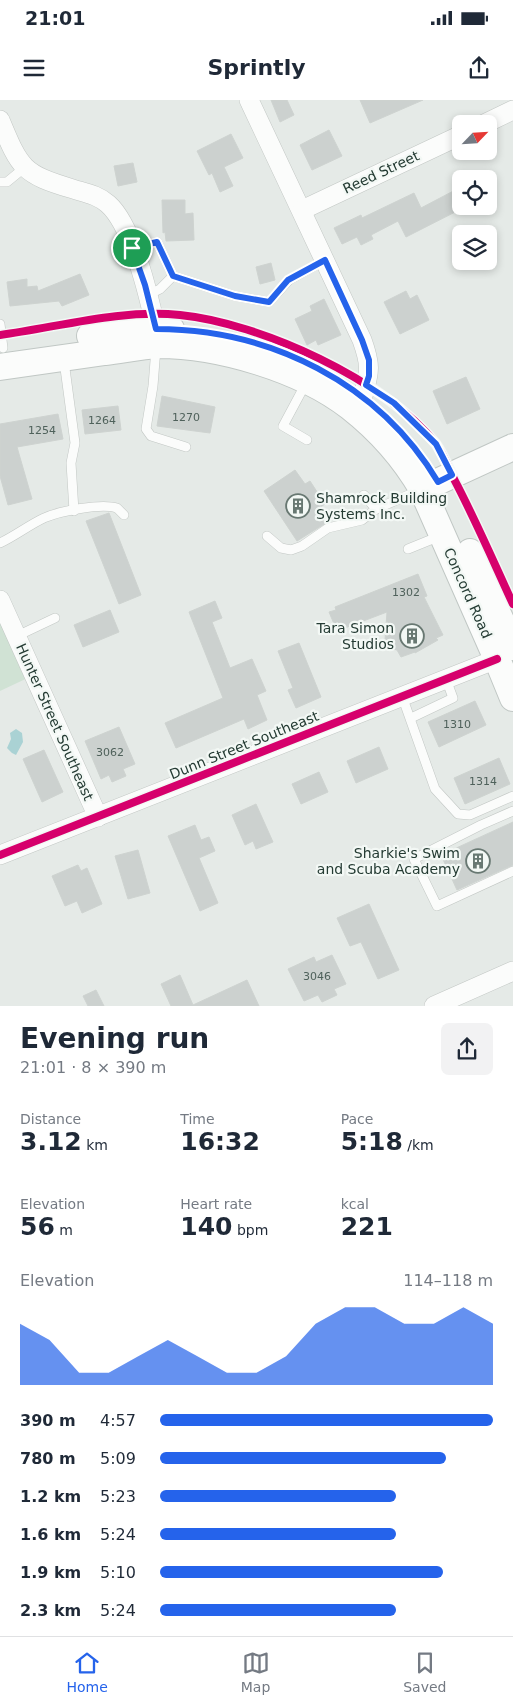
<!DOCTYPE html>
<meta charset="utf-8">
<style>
:root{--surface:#fff;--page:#f2f2f3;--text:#1f2937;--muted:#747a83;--line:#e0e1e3;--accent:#2563eb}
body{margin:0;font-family:"DejaVu Sans",sans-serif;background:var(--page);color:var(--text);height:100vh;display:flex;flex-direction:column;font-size:19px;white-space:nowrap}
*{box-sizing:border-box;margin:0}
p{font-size:16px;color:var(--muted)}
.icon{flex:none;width:28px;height:28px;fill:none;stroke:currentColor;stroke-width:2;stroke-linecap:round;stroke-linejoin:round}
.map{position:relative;height:906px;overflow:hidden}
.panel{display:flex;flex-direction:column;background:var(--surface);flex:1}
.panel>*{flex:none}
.needle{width:32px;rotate:65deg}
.fabs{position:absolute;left:452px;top:15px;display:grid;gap:10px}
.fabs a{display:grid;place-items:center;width:45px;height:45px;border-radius:8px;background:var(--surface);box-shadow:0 2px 8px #0003;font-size:25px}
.pin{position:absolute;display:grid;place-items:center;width:42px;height:42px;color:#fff;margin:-21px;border:2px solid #fff;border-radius:50%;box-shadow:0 1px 5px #0007}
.round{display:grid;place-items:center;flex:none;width:52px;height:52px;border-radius:8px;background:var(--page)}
.summary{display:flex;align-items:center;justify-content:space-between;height:85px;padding:0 20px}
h1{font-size:28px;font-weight:600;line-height:38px}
.stats{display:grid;grid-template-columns:repeat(3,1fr);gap:8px;height:85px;padding:5px 20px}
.stats div{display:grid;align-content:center}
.stats b{font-size:25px;font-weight:600}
.stats small{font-size:14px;font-weight:400}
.stats p{font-size:14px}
.chart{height:140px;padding:10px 20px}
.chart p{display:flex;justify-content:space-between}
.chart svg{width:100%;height:90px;margin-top:5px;fill:var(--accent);opacity:.7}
ul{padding:0 20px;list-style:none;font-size:16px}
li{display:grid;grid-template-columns:80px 60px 1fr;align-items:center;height:38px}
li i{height:12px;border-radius:6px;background:var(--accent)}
.status{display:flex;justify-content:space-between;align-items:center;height:35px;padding:0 25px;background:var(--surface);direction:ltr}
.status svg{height:14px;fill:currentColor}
header{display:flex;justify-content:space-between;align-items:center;height:65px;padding:0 20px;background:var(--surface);font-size:22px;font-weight:600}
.menu{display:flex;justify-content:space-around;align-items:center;height:70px;border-top:1px solid var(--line);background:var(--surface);font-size:14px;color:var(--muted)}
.menu a{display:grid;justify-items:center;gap:2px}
.menu .active{color:var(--accent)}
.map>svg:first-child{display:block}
.green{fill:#d0e2d4}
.water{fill:#aad2d4}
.building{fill:#ccd1cf;stroke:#ced3d0}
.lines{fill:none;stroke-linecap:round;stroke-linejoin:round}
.lane-casing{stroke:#c2c7c4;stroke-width:10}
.street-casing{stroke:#c2c7c4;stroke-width:20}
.secondary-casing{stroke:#c0c7c4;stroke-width:28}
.lane{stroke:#fbfcfb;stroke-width:9}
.street{stroke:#fbfcfb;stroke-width:19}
.secondary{stroke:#fbfcfb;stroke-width:26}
.cycleway-casing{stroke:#f3f8f5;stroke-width:11}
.cycleway{stroke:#d6006c;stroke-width:8}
.route-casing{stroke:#fff;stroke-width:10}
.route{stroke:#2563eb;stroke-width:6}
.labels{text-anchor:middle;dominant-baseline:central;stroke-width:4.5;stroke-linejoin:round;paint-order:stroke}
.number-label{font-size:11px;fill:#4f615b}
.street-label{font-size:14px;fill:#243b33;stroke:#f3f8f5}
.poi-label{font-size:14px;fill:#243b33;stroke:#f3f8f5;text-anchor:end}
</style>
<div class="status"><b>21:01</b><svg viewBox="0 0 49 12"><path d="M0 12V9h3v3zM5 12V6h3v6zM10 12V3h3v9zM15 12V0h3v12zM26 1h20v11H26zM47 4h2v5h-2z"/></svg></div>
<header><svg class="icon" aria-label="menu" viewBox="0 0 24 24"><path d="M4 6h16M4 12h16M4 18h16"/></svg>Sprintly<svg class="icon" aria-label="share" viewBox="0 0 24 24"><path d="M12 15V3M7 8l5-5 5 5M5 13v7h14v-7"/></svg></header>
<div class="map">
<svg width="513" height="906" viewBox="0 0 513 906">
<rect width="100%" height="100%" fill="#e5eae7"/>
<polygon class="green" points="0,501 34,575 0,591"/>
<polygon class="water" points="16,629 22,633 23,642 16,655 12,653 7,648 11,639 10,633"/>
<g class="building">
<polygon points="271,0 287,0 294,15 280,22"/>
<polygon points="360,0 423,0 370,23"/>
<polygon points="329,30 342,56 312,70 300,45"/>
<polygon points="231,34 243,58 224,67 233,86 220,92 212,73 209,75 197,51"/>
<polygon points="133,63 137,82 118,86 114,66"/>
<polygon points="461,87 461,109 406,137 398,121 371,135 373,139 361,145 357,137 342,144 334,128 361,115 362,118 414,93 421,108"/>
<polygon points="162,100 185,100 185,114 193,113 194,140 166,141 165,132 163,133"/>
<polygon points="271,163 275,180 260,184 256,167"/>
<polygon points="80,174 89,195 62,206 59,201 10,206 7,182 27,179 27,187 37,186 38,191"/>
<polygon points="406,191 410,199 417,195 429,220 400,234 384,202"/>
<polygon points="324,199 341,235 318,245 316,240 307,245 295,219 312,211 310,206"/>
<polygon points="466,277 480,309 447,324 433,291"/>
<polygon points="162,296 215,307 210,333 157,326"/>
<polygon points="118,306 121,330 85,334 82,310"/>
<polygon points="58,314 63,339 17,347 32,399 8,405 0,376 0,324"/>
<polygon points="295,370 305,384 310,381 325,404 319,408 329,421 297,441 264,391"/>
<polygon points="109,413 141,495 119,504 86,421"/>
<polygon points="418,474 427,496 424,497 443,535 436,538 438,540 415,553 415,552 401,557 397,550 390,548 385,540 387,512 337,531 329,512 336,510 335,507"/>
<polygon points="215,501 222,518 212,522 230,568 252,559 266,591 257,595 267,620 248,629 244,619 176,648 165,623 223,598 189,512"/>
<polygon points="110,510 119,532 83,547 74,525"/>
<polygon points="299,543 321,597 296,608 288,590 293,588 278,551"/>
<polygon points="475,601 486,625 439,647 428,622"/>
<polygon points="119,627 135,664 123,669 126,676 112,682 109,675 101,679 85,641"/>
<polygon points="379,647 388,669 356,683 347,661"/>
<polygon points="44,650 63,692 42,702 23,659"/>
<polygon points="499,658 510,684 465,704 454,678"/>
<polygon points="319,672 328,692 301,704 292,684"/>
<polygon points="256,704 273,742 256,749 253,741 245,745 232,715"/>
<polygon points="513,722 513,765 457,790 441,755"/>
<polygon points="195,725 201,740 209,737 215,751 199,758 218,803 200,811 168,736"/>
<polygon points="138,750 150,793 128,799 115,756"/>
<polygon points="78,765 81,771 87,768 102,804 82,813 77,801 65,806 52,776"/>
<polygon points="369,804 399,870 378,879 361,842 350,846 337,818"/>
<polygon points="332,855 346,884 334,889 337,895 322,902 318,895 304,901 288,869 314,857 316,862"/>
<polygon points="180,875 193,905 247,880 259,906 171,906 161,884"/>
<polygon points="96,890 104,906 88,906 83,896"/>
</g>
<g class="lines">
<g class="lane-casing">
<g id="lane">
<polyline points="0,82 7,82 24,68"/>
<polyline points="133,148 157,142 173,176 235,196 269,202 289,180 325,160"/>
<polyline points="148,195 160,189 173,176"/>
<polyline points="0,224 3,248"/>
<polyline points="156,248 153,286 146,329 151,336 186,347"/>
<polyline points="64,261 75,343 71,363 74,411"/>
<polyline points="306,283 283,326 307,340"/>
<polyline points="364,395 376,409 420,390"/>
<polyline points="267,436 281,448 291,450 302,446 328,428 362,420 376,409"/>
<path d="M0 443C15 436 29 425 44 418 60 411 101 403 117 408L124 415"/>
<polyline points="408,449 440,436"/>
<polyline points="17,536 55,518"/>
<polyline points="402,596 435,689 458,714 470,715 513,696"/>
<polyline points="411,618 453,598 446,579"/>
<polyline points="513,711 481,725 414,759 437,806 513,771"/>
</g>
</g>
<g class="street-casing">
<g id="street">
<path d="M249 0 362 240C371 265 370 271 363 296"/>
<path d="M0 20C20 68 22 74 73 89 86 93 98 95 108 104 133 126 149 197 156 229"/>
<polyline points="484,24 513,10"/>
<polyline points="302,110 461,35"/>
<polyline points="0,500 98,717"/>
<polyline points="0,755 497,559"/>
<polyline points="434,906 513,871"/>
</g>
</g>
<g class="secondary-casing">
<g id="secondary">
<polyline points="90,236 135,230 171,229"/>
<path d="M0 267C35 262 70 257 105 252 122 250 141 246 158 245 219 245 301 269 350 307 378 329 404 358 422 389L497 559 513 598"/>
<polyline points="422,389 513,347"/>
<polyline points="470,452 513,547"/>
</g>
</g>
<use href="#lane" class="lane"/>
<use href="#street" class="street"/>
<use href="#secondary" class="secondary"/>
<g class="cycleway-casing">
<g id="cycleway">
<path d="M0 235C59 227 120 209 180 215 260 223 386 280 436 344 444 355 449 369 455 381 476 421 494 463 513 504"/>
<polyline points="0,755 497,559"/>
</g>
</g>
<use href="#cycleway" class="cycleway"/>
</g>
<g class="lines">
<g class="route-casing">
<path id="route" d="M157 142 173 176 235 196 269 202 288 180 325 160 362 240 369 260V276L366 285 394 303 436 344 452 375 438 382C379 283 270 229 156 229L145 185 132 148Z"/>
</g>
<use href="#route" class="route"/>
</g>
<defs>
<g id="building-ring" transform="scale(1.25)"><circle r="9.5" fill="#f3f8f5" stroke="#687872" stroke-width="1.5"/><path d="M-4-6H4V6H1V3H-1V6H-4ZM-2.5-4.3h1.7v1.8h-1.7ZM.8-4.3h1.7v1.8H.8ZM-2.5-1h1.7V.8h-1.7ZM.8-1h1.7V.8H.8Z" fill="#687872"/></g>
</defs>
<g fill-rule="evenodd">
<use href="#building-ring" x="298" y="406"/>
<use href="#building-ring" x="412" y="536"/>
<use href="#building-ring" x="478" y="761"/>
</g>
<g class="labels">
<g class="number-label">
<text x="186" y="317">1270</text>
<text x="102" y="320">1264</text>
<text x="42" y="330">1254</text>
<text x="406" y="492">1302</text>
<text x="457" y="624">1310</text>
<text x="110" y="652">3062</text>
<text x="483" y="681">1314</text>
<text x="317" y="876">3046</text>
</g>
<g class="street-label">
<text transform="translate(381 72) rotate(-25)">Reed Street</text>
<text transform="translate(468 493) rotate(66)">Concord Road</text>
<text transform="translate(55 622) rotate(66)">Hunter Street Southeast</text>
<text transform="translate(244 645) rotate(-22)">Dunn Street Southeast</text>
</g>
<g class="poi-label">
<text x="316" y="398" text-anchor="start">Shamrock Building<tspan x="316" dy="16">Systems Inc.</tspan></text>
<text x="394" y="528">Tara Simon<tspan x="394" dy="16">Studios</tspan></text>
<text x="460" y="753">Sharkie's Swim<tspan x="460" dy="16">and Scuba Academy</tspan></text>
</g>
</g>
</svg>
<div class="fabs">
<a><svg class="needle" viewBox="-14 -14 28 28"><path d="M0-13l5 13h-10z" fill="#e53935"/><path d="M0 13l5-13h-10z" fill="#747a83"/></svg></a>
<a><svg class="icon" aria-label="locate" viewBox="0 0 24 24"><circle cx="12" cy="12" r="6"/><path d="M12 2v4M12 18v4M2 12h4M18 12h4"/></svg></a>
<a><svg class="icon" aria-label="layers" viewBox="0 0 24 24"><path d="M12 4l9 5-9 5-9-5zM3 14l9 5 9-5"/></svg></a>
</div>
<div class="pin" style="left:132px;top:148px;background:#1e9e55"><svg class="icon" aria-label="arrive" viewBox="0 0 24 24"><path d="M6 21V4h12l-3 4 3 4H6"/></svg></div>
</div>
<section class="panel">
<div class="summary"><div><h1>Evening run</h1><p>21:01 · 8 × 390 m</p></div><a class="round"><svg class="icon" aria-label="share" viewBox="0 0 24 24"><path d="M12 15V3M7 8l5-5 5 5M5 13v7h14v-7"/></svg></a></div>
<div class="stats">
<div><p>Distance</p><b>3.12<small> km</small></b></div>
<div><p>Time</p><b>16:32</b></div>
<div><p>Pace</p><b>5:18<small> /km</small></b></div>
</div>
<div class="stats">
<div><p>Elevation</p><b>56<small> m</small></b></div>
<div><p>Heart rate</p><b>140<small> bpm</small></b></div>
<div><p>kcal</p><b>221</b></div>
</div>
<div class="chart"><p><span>Elevation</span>114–118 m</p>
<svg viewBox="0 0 160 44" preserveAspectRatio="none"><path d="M0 44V14L10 22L20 38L30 38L40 30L50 22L60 30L70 38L80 38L90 30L100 14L110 6L120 6L130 14L140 14L150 6L160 14V44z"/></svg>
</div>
<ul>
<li><b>390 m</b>4:57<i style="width:100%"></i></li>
<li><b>780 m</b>5:09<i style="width:86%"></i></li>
<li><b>1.2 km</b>5:23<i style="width:71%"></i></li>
<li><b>1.6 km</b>5:24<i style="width:71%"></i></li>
<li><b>1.9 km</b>5:10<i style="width:85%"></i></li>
<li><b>2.3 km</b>5:24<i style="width:71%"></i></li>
</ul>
</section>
<nav class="menu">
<a class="active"><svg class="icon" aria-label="home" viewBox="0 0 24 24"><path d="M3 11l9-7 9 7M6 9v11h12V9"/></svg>Home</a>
<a><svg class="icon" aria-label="map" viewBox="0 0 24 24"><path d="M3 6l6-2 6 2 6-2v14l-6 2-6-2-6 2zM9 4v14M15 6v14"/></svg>Map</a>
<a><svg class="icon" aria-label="saved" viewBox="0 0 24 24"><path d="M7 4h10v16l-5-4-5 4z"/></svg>Saved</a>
</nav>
